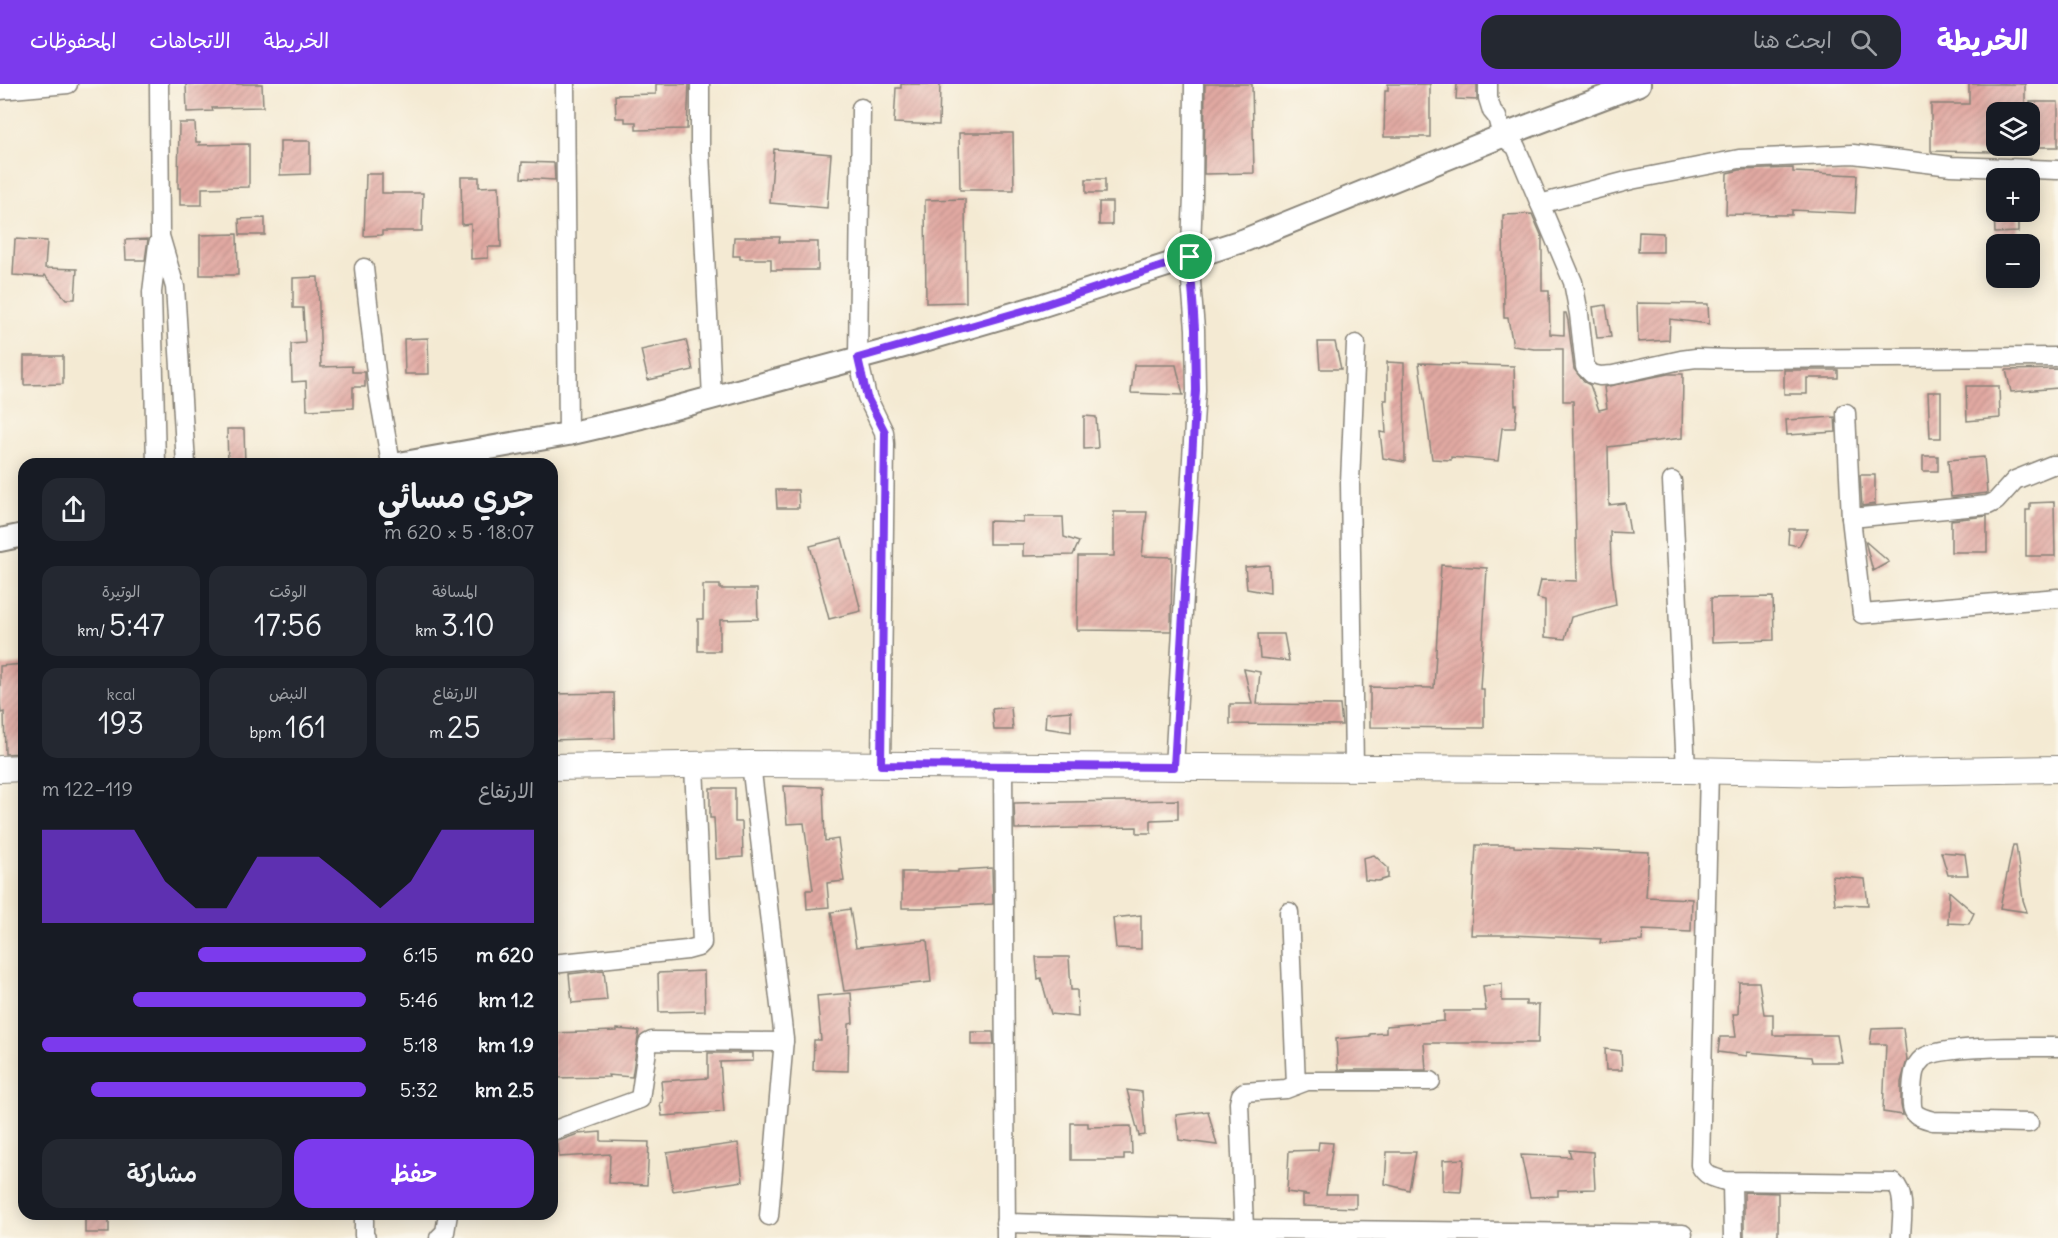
<!DOCTYPE html>
<html lang="ar">
<meta charset="utf-8">
<style>
:root{--surface:#171b24;--page:#242831;--text:#f1f3f6;--muted:#9ea1a6;--accent:#7c3aed}
body{margin:0;font-family:Delius,"Playpen Sans Arabic",sans-serif;background:var(--page);color:var(--text);direction:rtl;height:100vh;display:flex;flex-direction:column;font-size:22px;white-space:nowrap}
*{box-sizing:border-box;margin:0}
p{font-size:20px;color:var(--muted)}
.icon{flex:none;width:33px;height:33px;fill:none;stroke:currentColor;stroke-width:2;stroke-linecap:round;stroke-linejoin:round}
.map{position:relative;flex:1;overflow:hidden;direction:ltr}
.drawer{position:absolute;left:18px;top:374px;width:540px;height:762px;display:flex;flex-direction:column;background:var(--surface);border-radius:18px;box-shadow:0 3px 15px #0003;direction:rtl}
.drawer>*{flex:none}
.fabs{position:absolute;left:1986px;top:18px;display:grid;gap:12px}
.fabs a{display:grid;place-items:center;width:54px;height:54px;border-radius:12px;background:var(--surface);box-shadow:0 3px 15px #0003;font-size:30px}
.pin{position:absolute;display:grid;place-items:center;width:51px;height:51px;color:#fff;margin:-26px;border:3px solid #fff;border-radius:50%;box-shadow:0 2px 6px #0007}
.round{display:grid;place-items:center;flex:none;width:63px;height:63px;border-radius:18px;background:var(--page)}
.summary{display:flex;align-items:center;justify-content:space-between;height:102px;padding:0 24px}
h1{font-size:33px;font-weight:600;line-height:45px}
.stats{display:grid;grid-template-columns:repeat(3,1fr);gap:9px;height:102px;padding:6px 24px}
.stats div{display:grid;align-content:center;border-radius:15px;background:var(--page);text-align:center}
.stats b{font-size:30px;font-weight:600}
.stats small{font-size:16px;font-weight:400}
.stats p{font-size:16px}
.chart{height:168px;padding:12px 24px}
.chart p{display:flex;justify-content:space-between}
.chart svg{width:100%;height:108px;margin-top:6px;fill:var(--accent);opacity:.7}
.cta{display:flex;gap:12px;margin-top:auto;padding:12px 24px}
.cta a{flex:1;height:69px;border-radius:18px;background:var(--accent);color:#fff;font-size:24px;font-weight:600;line-height:69px;text-align:center}
.cta a+a{background:var(--page);color:var(--text)}
ul{padding:0 24px;list-style:none;font-size:20px}
li{display:grid;grid-template-columns:96px 72px 1fr;align-items:center;height:45px}
li i{height:15px;border-radius:8px;background:var(--accent)}
header{display:flex;align-items:center;gap:36px;box-sizing:border-box;height:84px;padding:0 30px;background:var(--accent);color:#fff}
header strong{font-size:28px}
nav{display:flex;gap:33px;margin-inline-start:auto;font-size:21px}
.search{width:420px;height:54px;background:var(--page);display:flex;align-items:center;gap:15px;box-sizing:border-box;padding:0 21px;border-radius:18px;color:var(--muted);font-size:22px}
.map>svg:first-child{display:block}
.building{fill:url(#building-hatch)}
.lines{fill:none;stroke-linecap:round;stroke-linejoin:round}
.minor-casing{stroke:#888378;stroke-width:21}
.tertiary-casing{stroke:#888378;stroke-width:26}
.secondary-casing{stroke:#888378;stroke-width:28}
.minor{stroke:#fff;stroke-width:18}
.tertiary{stroke:#fff;stroke-width:22}
.secondary{stroke:#fff;stroke-width:26}
.route-casing{stroke:#fff;stroke-width:12}
.route{stroke:#7c3aed;stroke-width:8}
</style>
<header>
<strong>الخريطة</strong>
<div class="search"><svg class="icon" aria-label="search" viewBox="0 0 24 24"><circle cx="10" cy="10" r="6"/><path d="M15 15l6 6"/></svg>ابحث هنا</div>
<nav><a>الخريطة</a><a>الاتجاهات</a><a>المحفوظات</a></nav>
</header>
<div class="map">
<svg width="2058" height="1154" viewBox="0 0 2058 1154">
<defs>
<pattern id="building-hatch" width="6" height="6" patternUnits="userSpaceOnUse" patternTransform="scale(1.5)"><rect width="6" height="6" fill="#e1a9a2"/><path d="M-1 1l2-2M0 6l6-6M5 7l2-2" fill="none" stroke="#c0918b"/></pattern>
</defs>
<rect width="100%" height="100%" fill="#fbf7ec"/>
<filter id="ink" filterUnits="userSpaceOnUse"><feTurbulence type="fractalNoise" baseFrequency=".0167" numOctaves="2"/><feDisplacementMap in="SourceGraphic" scale="12" xChannelSelector="R" yChannelSelector="G"/><feConvolveMatrix kernelMatrix="1 2 1 2 8 2 1 2 1" color-interpolation-filters="sRGB"/></filter>
<filter id="wash" filterUnits="userSpaceOnUse"><feTurbulence type="fractalNoise" baseFrequency=".008" numOctaves="4" result="noise"/><feDisplacementMap in="SourceGraphic" scale="24" xChannelSelector="R" yChannelSelector="G"/><feGaussianBlur stdDeviation="1.35" result="paint"/><feColorMatrix in="noise" values="0 0 0 0 0 0 0 0 0 0 0 0 0 0 0 0 0 1.4 0 .05"/><feComposite in="paint" operator="in"/></filter>
<g filter="url(#wash)">
<rect width="100%" height="100%" fill="#f4ead3"/>
<g id="blocks">
<g class="building">
<polygon points="186,0 262,0 263,23 212,24 213,27 187,28"/>
<polygon points="656,0 689,0 687,45 636,46 636,38 625,38 625,34 616,34 615,11 656,10"/>
<polygon points="901,0 940,0 939,41 894,39 896,4 901,4"/>
<polygon points="1205,0 1252,0 1254,89 1204,90"/>
<polygon points="1388,0 1430,0 1430,53 1384,53 1385,7 1388,7"/>
<polygon points="1457,0 1477,0 1477,16 1456,15"/>
<polygon points="1969,0 2025,0 2025,28 1993,28 1992,68 1931,67 1931,20 1969,20"/>
<rect x="2030" y="18" width="28" height="45"/>
<polygon points="179,39 195,39 196,58 200,58 199,61 249,60 249,103 202,104 202,121 180,121 180,104 178,104"/>
<polygon points="959,49 1013,49 1014,106 960,106"/>
<polygon points="280,57 310,57 310,90 280,91"/>
<polygon points="774,65 831,70 827,124 770,119"/>
<polygon points="522,78 554,79 555,96 521,94"/>
<polygon points="1793,84 1793,88 1857,91 1855,129 1792,126 1792,131 1726,130 1727,89 1740,86"/>
<polygon points="366,90 382,90 382,109 423,109 422,147 382,147 382,151 364,152"/>
<polygon points="461,93 479,93 479,103 499,102 501,163 488,163 488,174 471,175 471,140 462,141"/>
<rect x="1086" y="95" width="19" height="14"/>
<polygon points="965,115 966,218 926,219 925,116"/>
<rect x="1099" y="118" width="13" height="23"/>
<polygon points="1994,128 2018,128 2018,148 1995,149"/>
<polygon points="1532,130 1542,153 1542,207 1549,207 1550,250 1564,251 1564,229 1566,229 1568,237 1574,285 1584,298 1590,301 1599,326 1607,324 1604,303 1668,290 1683,290 1682,354 1608,363 1609,421 1625,419 1630,449 1610,448 1611,479 1616,521 1571,533 1565,555 1545,553 1545,516 1537,514 1541,496 1577,497 1573,317 1563,317 1563,265 1534,265 1513,262 1508,234 1504,234 1503,131"/>
<polygon points="265,134 265,151 240,151 239,135"/>
<polygon points="1639,148 1663,149 1663,168 1638,168"/>
<polygon points="237,150 238,191 200,191 200,151"/>
<polygon points="734,153 780,153 779,158 818,158 818,186 771,186 771,175 740,175 740,172 733,172"/>
<polygon points="15,155 47,157 45,184 77,185 75,215 66,215 45,191 44,193 13,191"/>
<polygon points="148,155 145,176 126,176 125,156"/>
<polygon points="318,193 321,283 352,282 352,288 365,288 365,303 353,303 353,324 307,326 306,297 292,298 291,260 305,259 303,224 293,224 293,194"/>
<polygon points="1637,219 1708,220 1709,240 1670,235 1669,256 1638,258"/>
<polygon points="1606,221 1611,253 1597,254 1593,223"/>
<polygon points="428,254 429,290 405,290 404,255"/>
<polygon points="686,256 693,286 648,296 641,266"/>
<polygon points="1318,258 1335,258 1341,285 1320,285"/>
<polygon points="24,272 63,272 63,300 24,301"/>
<polygon points="1387,278 1404,279 1405,378 1383,374 1380,348 1386,349 1384,316 1387,316"/>
<polygon points="1419,279 1514,282 1515,321 1517,321 1515,344 1502,344 1498,377 1451,373 1451,376 1432,375"/>
<polygon points="1134,281 1176,281 1183,311 1131,309"/>
<polygon points="2058,285 2058,304 2011,308 2006,286"/>
<polygon points="1784,286 1838,286 1838,294 1807,294 1807,310 1784,310"/>
<polygon points="1966,302 1999,302 2000,334 1967,337"/>
<polygon points="1928,308 1941,308 1941,354 1930,354"/>
<polygon points="1084,332 1096,333 1098,364 1084,365"/>
<polygon points="1835,333 1836,348 1787,351 1786,336"/>
<polygon points="227,345 244,345 245,380 228,380"/>
<rect x="1923" y="372" width="15" height="15"/>
<polygon points="1984,373 1987,409 1951,413 1948,376"/>
<polygon points="1860,391 1875,391 1875,420 1862,422"/>
<polygon points="776,406 798,406 799,424 777,424"/>
<polygon points="2054,418 2055,472 2026,472 2026,426 2030,426 2030,419"/>
<polygon points="1114,428 1147,428 1142,472 1172,473 1171,547 1077,546 1078,472 1114,472"/>
<polygon points="1987,432 1987,468 1951,468 1951,436"/>
<polygon points="1023,433 1063,433 1064,453 1079,458 1073,471 1023,472 1023,460 989,460 989,437 1023,438"/>
<polygon points="1789,445 1808,445 1799,462 1788,460"/>
<polygon points="842,454 861,527 829,535 810,462"/>
<polygon points="1865,457 1889,478 1873,487"/>
<polygon points="1269,481 1270,509 1247,505 1245,483"/>
<polygon points="1441,481 1487,484 1480,605 1484,605 1484,644 1370,643 1370,603 1434,604"/>
<polygon points="703,501 720,501 720,505 757,505 758,535 720,536 720,567 698,567 698,535 703,535"/>
<polygon points="1773,513 1774,556 1712,558 1711,514"/>
<polygon points="1258,550 1284,550 1289,577 1260,574"/>
<polygon points="24,580 24,669 5,670 4,628 1,629 0,617 0,582"/>
<polygon points="1244,585 1260,588 1257,620 1340,621 1342,641 1230,640 1230,620 1252,620"/>
<polygon points="614,609 615,654 552,656 552,610"/>
<polygon points="1011,623 1013,646 994,646 992,625"/>
<polygon points="1071,627 1071,648 1045,644 1046,629"/>
<polygon points="784,702 823,703 825,757 838,755 844,797 827,799 829,823 807,825 806,806 813,806 804,739 787,740"/>
<polygon points="710,704 735,704 735,738 742,738 743,773 716,775 714,734 710,734"/>
<polygon points="1178,716 1178,735 1151,736 1151,749 1137,749 1137,743 1015,745 1014,719"/>
<polygon points="1476,761 1514,761 1514,763 1649,768 1646,813 1692,815 1691,848 1643,846 1642,857 1600,859 1601,855 1512,851 1471,851"/>
<polygon points="2013,761 2016,761 2023,816 2027,828 2000,824"/>
<polygon points="1941,768 1965,770 1968,791 1948,791"/>
<polygon points="1374,771 1388,784 1388,794 1378,797 1365,796 1363,774"/>
<polygon points="992,784 993,820 938,823 938,824 902,824 902,788 958,788 958,786"/>
<polygon points="1832,792 1865,795 1868,821 1835,820"/>
<polygon points="1949,807 1974,829 1969,840 1948,839"/>
<polygon points="850,825 856,863 927,856 931,898 844,907 831,828"/>
<polygon points="1141,831 1141,865 1116,864 1113,834"/>
<polygon points="1036,873 1069,873 1071,906 1077,906 1078,933 1051,930 1041,894 1038,895"/>
<polygon points="604,886 607,916 572,919 569,890"/>
<polygon points="704,887 705,927 659,928 658,889"/>
<polygon points="1739,898 1759,898 1764,930 1773,930 1773,951 1837,951 1842,978 1812,978 1811,973 1747,968 1747,972 1718,968 1720,953 1736,953 1733,930 1738,930"/>
<polygon points="1502,900 1502,917 1526,917 1526,921 1539,921 1538,959 1424,959 1426,986 1338,986 1336,955 1370,952 1370,950 1386,949 1386,942 1444,937 1444,927 1486,927 1483,902"/>
<polygon points="851,909 853,939 849,940 848,987 813,986 814,956 821,956 817,912"/>
<polygon points="1903,944 1907,976 1901,998 1901,1021 1903,1031 1883,1028 1886,960 1870,960 1872,945"/>
<polygon points="617,945 639,947 632,993 608,991 609,993 552,994 552,949 617,947"/>
<polygon points="971,948 993,948 994,961 971,961"/>
<polygon points="1605,965 1621,967 1622,986 1606,986"/>
<polygon points="708,969 753,969 753,977 720,978 724,1028 662,1032 660,1019 663,1018 661,997 708,994"/>
<polygon points="1127,1006 1142,1008 1145,1051 1139,1052"/>
<polygon points="1208,1027 1217,1061 1179,1056 1176,1031"/>
<polygon points="1071,1039 1088,1039 1088,1043 1131,1042 1132,1070 1124,1070 1124,1076 1071,1076"/>
<polygon points="601,1048 601,1057 649,1058 647,1101 609,1099 610,1070 559,1073 558,1057 578,1050"/>
<polygon points="1319,1058 1333,1059 1326,1110 1356,1110 1356,1124 1303,1122 1303,1111 1309,1111 1287,1108 1289,1067 1318,1066"/>
<polygon points="738,1059 743,1097 673,1107 667,1069"/>
<polygon points="1569,1066 1593,1068 1595,1105 1558,1106 1558,1112 1530,1113 1521,1071 1571,1073"/>
<polygon points="1387,1068 1416,1068 1409,1106 1385,1100"/>
<polygon points="1464,1075 1461,1108 1443,1107 1443,1076"/>
<polygon points="1744,1108 1778,1109 1778,1152 1744,1154"/>
<rect x="85" y="1130" width="24" height="19"/>
</g>
</g>
</g>
<g filter="url(#ink)">
<use href="#blocks" fill-opacity="0" stroke="#888378" stroke-width="1.5"/>
<g class="lines">
<g class="minor-casing">
<g id="minor">
<polyline points="159,0 160,152 175,203 186,380"/>
<polyline points="565,0 568,350"/>
<polyline points="700,0 700,68 712,314"/>
<polyline points="1488,0 1488,14 1492,27 1497,33 1502,52 1516,63 1573,198 1579,230 1585,283 1592,290 1600,292 1613,291 1681,276 1696,274 1733,275 2058,273"/>
<polyline points="0,6 68,0"/>
<polyline points="861,24 858,274 867,313 884,348 885,360 881,681"/>
<polyline points="1540,120 1631,96 1739,75 1853,70 1951,82 2058,86"/>
<polyline points="364,184 378,306 391,380"/>
<polyline points="1846,329 1851,434 1988,421 1996,417 2015,396 2052,381 2058,381"/>
<polyline points="156,380 152,208 158,160"/>
<polyline points="1672,397 1686,686"/>
<polyline points="1851,434 1862,530 2058,514"/>
<polyline points="751,680 784,955 769,1132"/>
<polyline points="1003,682 1006,1154"/>
<polyline points="1174,683 1196,306 1195,245 1190,186 1193,112 1194,0"/>
<polyline points="1354,684 1350,398 1356,260"/>
<path d="M1709 686 1700 1081C1705 1092 1714 1094 1725 1097L1894 1099C1907 1110 1901 1139 1901 1154"/>
<polyline points="1289,828 1296,1001"/>
<polyline points="552,880 687,866 698,863 702,859 694,682"/>
<path d="M2029 1039 1933 1037C1912 1031 1911 1029 1912 1008 1913 996 1912 983 1923 974 1941 961 2032 963 2058 963"/>
<polyline points="552,1047 640,1015 648,959 652,957 784,958"/>
<polyline points="1732,1098 1733,1154"/>
<polyline points="364,1130 364,1152 366,1154"/>
<polyline points="1005,1139 1244,1145 1683,1150"/>
<polyline points="1244,1145 1239,1019 1241,1011 1244,1008 1286,1005 1307,997 1431,997"/>
<polyline points="439,1154 445,1148 448,1130"/>
</g>
</g>
<g class="tertiary-casing">
<g id="tertiary">
<polyline points="399,380 568,350 641,333 904,262 1037,223 1245,156 1502,52 1639,0"/>
<polyline points="0,456 24,451"/>
</g>
</g>
<g class="secondary-casing">
<g id="secondary">
<polyline points="552,683 751,680 1686,686 1837,689 2058,685"/>
<polyline points="0,685 24,684"/>
</g>
</g>
<use href="#minor" class="minor"/>
<use href="#tertiary" class="tertiary"/>
<use href="#secondary" class="secondary"/>
</g>
</g>
<g class="lines" filter="url(#ink)">
<g class="route-casing">
<polygon id="route" points="1190,173 1195,245 1196,306 1174,683 881,681 885,348 867,313 858,274 1037,223"/>
</g>
<use href="#route" class="route"/>
</g>
</svg>
<div class="fabs">
<a><svg class="icon" aria-label="layers" viewBox="0 0 24 24"><path d="M12 4l9 5-9 5-9-5zM3 14l9 5 9-5"/></svg></a>
<a>+</a>
<a>−</a>
</div>
<div class="pin" style="left:1190px;top:173px;background:#1e9e55"><svg class="icon" aria-label="arrive" viewBox="0 0 24 24"><path d="M6 21V4h12l-3 4 3 4H6"/></svg></div>
<section class="drawer">
<div class="summary"><div><h1>جري مسائي</h1><p>18:07 · 5 × 620 m</p></div><a class="round"><svg class="icon" aria-label="share" viewBox="0 0 24 24"><path d="M12 15V3M7 8l5-5 5 5M5 13v7h14v-7"/></svg></a></div>
<div class="stats">
<div><p>المسافة</p><b>3.10<small> km</small></b></div>
<div><p>الوقت</p><b>17:56</b></div>
<div><p>الوتيرة</p><b>5:47<small> /km</small></b></div>
</div>
<div class="stats">
<div><p>الارتفاع</p><b>25<small> m</small></b></div>
<div><p>النبض</p><b>161<small> bpm</small></b></div>
<div><p>kcal</p><b>193</b></div>
</div>
<div class="chart"><p><span>الارتفاع</span>119–122 m</p>
<svg viewBox="0 0 160 44" preserveAspectRatio="none"><path d="M0 44V6L10 6L20 6L30 6L40 27L50 38L60 38L70 17L80 17L90 17L100 27L110 38L120 27L130 6L140 6L150 6L160 6V44z"/></svg>
</div>
<ul>
<li><b>620 m</b>6:15<i style="width:52%"></i></li>
<li><b>1.2 km</b>5:46<i style="width:72%"></i></li>
<li><b>1.9 km</b>5:18<i style="width:100%"></i></li>
<li><b>2.5 km</b>5:32<i style="width:85%"></i></li>
</ul>
<div class="cta"><a>حفظ</a><a>مشاركة</a></div>
</section>
</div>
